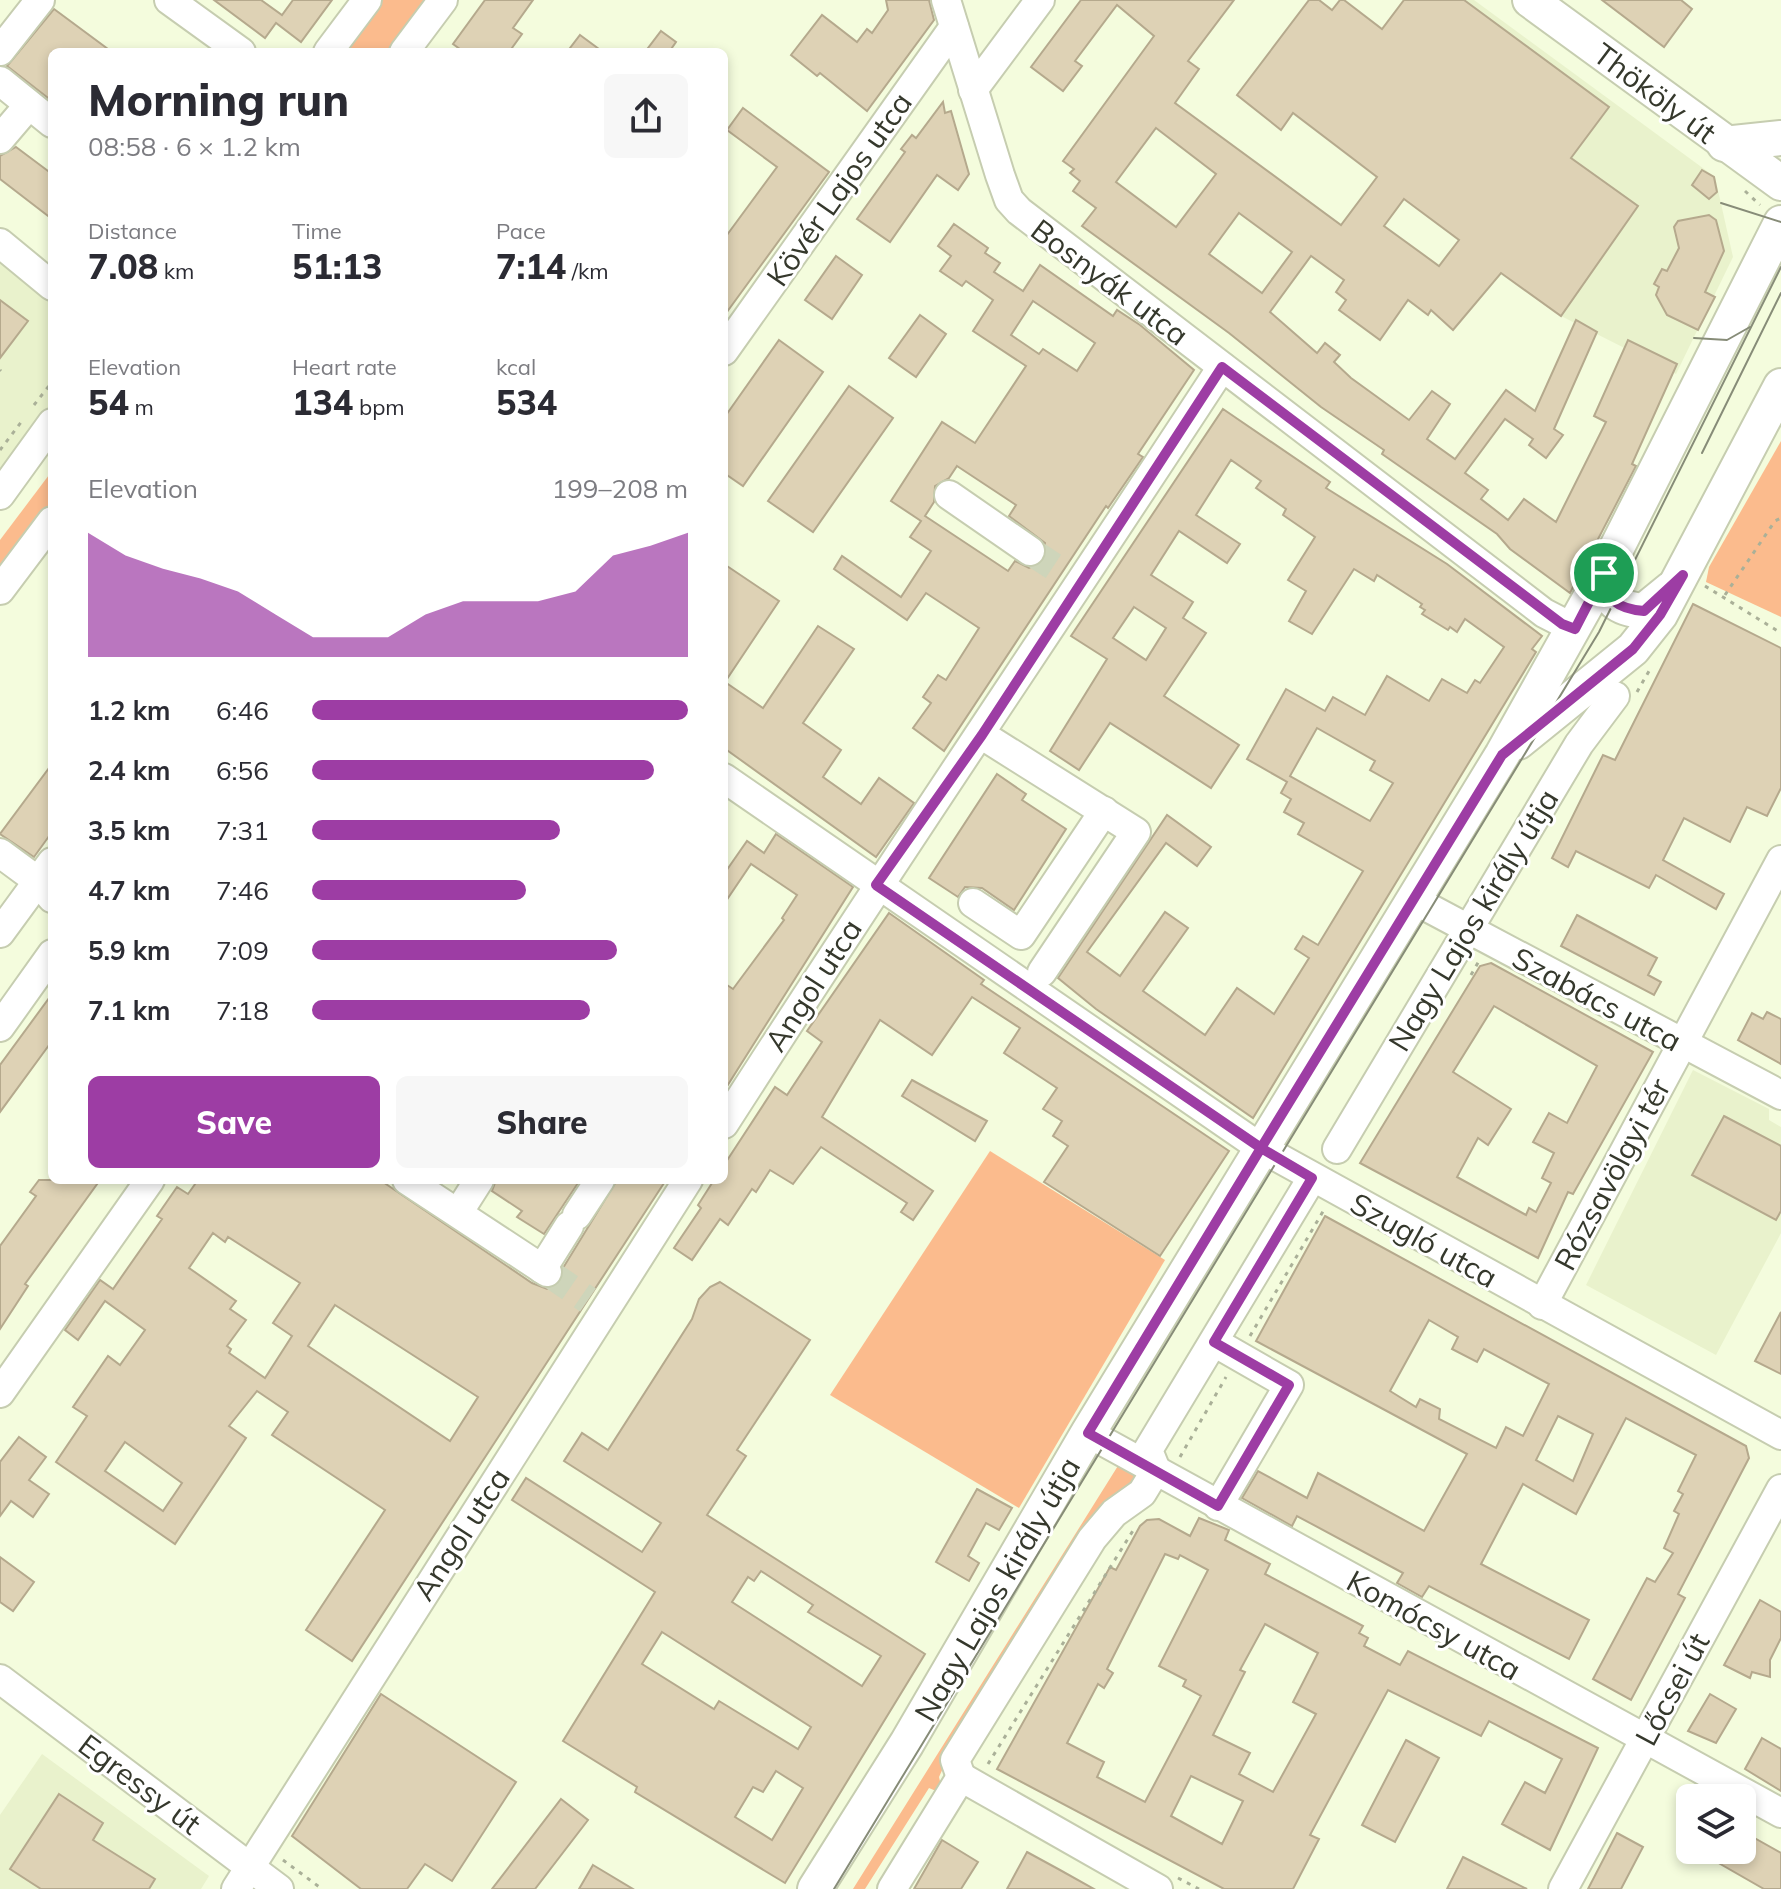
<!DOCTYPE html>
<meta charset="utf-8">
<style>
:root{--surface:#fff;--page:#f7f7f7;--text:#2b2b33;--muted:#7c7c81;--accent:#9d3da4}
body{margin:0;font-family:Mulish,sans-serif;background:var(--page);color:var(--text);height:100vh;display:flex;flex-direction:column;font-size:30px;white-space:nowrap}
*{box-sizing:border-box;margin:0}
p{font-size:26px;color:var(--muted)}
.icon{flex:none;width:44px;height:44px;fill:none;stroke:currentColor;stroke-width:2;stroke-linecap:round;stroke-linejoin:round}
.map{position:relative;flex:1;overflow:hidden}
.side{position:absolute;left:48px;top:48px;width:680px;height:1136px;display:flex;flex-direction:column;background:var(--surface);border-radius:12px;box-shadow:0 4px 12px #0003}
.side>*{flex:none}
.fabs{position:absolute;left:1676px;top:1784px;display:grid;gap:16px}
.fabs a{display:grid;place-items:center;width:80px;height:80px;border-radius:12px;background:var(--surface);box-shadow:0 4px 12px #0003;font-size:40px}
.pin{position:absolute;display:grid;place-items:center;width:68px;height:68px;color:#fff;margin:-34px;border:4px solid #fff;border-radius:50%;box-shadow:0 2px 8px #0007}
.round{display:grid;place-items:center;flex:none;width:84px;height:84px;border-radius:12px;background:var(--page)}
.head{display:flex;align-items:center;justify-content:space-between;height:136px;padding:0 40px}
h1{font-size:44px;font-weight:800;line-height:60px}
.figures{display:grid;grid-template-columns:repeat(3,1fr);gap:12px;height:136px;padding:8px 40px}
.figures div{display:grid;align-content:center}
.figures b{font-size:34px;font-weight:800}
.figures small{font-size:22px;font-weight:400}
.figures p{font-size:22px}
.chart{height:224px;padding:16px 40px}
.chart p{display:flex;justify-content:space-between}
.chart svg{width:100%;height:144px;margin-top:8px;fill:var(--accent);opacity:.7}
.primary-button{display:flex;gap:16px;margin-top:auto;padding:16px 40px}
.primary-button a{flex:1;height:92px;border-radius:12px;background:var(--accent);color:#fff;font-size:32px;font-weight:800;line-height:92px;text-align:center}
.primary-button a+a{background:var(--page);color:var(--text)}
ul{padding:0 40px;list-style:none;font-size:26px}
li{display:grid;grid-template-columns:128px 96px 1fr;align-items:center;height:60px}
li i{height:20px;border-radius:10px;background:var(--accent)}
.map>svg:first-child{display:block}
.built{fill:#e9f2cc}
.green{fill:#fbbb8d}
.building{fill:#ded2b5;stroke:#b5a98d;stroke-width:2;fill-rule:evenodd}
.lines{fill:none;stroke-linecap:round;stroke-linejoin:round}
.minor-tunnel{stroke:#ced5ba;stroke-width:28;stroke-dasharray:28 14;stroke-linecap:butt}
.minor-casing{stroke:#c6cdb0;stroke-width:32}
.major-casing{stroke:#c6cdb0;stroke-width:38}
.path{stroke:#aab098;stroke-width:3;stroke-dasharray:4 6;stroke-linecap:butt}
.minor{stroke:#fff;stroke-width:28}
.major{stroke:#fff;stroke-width:34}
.tram{stroke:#878c78;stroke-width:2}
.route-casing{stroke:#fff;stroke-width:16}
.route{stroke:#9d3da4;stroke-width:10}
.labels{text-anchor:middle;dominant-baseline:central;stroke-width:6;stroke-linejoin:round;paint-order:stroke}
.street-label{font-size:30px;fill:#35382c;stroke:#fff}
</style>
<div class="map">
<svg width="1781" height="1889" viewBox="0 0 1781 1889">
<rect width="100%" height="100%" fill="#f4fcdd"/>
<g class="built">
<polygon points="1404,0 1474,0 1715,177 1733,257 1676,374 1561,316 1306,123"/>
<polygon points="0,246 52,290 52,417 0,489"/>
<polygon points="1693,1070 1769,1109 1769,1120 1781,1127 1781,1233 1716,1355 1586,1285"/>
<polygon points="42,1754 209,1876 201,1889 0,1889 0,1815"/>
</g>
<g class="green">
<polygon points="382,0 429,0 391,52 342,52"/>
<polygon points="1781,441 1781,617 1706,582 1709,567"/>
<polygon points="52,471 52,505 0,576 0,540"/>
<polygon points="990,1151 1165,1260 1019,1508 830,1395"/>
<polygon points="1121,1461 1142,1475 958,1735 939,1777 943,1794 929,1788 865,1889 853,1889"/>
</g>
<g class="building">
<polygon points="214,0 261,0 282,15 293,0 332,0 301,42 276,23 265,38"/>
<polygon points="485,0 533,0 513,28 522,34 509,52 464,52 453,44"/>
<polygon points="886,0 929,0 934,20 867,111 820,73 817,76 791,55 822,15 857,42 867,29 872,33 888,10"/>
<path d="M1081 0H1234L1188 61 1199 69 1175 103 1341 225 1377 177 1293 113 1281 130 1237 95 1309 0H1319L1332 10 1340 0H1344L1382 29 1404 0H1464L1609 107 1571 158 1638 206 1561 316 1501 273 1453 330 1431 310 1428 315 1408 300 1380 340 1339 310 1346 300 1336 292 1344 280 1311 256 1270 312 1317 353 1325 343 1340 355 1334 362 1351 378 1409 420 1432 391 1450 404 1427 439 1455 459 1506 390 1535 411 1576 320 1597 332 1554 429 1563 435 1546 458 1529 445 1533 439 1505 419 1465 473 1488 490 1481 499 1508 520 1524 499 1556 522 1606 422 1594 416 1628 340 1677 364 1632 464 1636 466 1570 593 1510 549 1497 534 1382 454 1384 450 1321 407 1229 333 1082 226 1096 208 1073 191 1080 181 1070 173 1074 169 1063 161 1154 36 1117 5 1075 61 1082 66 1063 91 1031 67ZM1156 128 1216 174 1176 227 1116 182ZM1404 199 1459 240 1439 266 1384 226ZM1239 213 1292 252 1262 293 1209 254Z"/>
<polygon points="1602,0 1681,0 1692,9 1664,47"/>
<polygon points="54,9 112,52 52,52 52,101 7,66"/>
<polygon points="661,31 676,42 669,52 645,52"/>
<polygon points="580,35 603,52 567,52"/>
<polygon points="943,102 945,113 951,111 969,174 958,190 937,175 890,242 857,219 905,152 901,149 912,135 916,138"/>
<polygon points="743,108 829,172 724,316 724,239 777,167 727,130"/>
<polygon points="16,147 52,174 52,219 0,179 0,156"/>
<polygon points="1702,170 1714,177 1717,192 1709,199 1692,185"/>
<polygon points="1709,215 1716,220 1724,251 1705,292 1715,297 1698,330 1667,315 1656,295 1659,287 1654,284 1662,269 1667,271 1679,248 1674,227 1678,221"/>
<path d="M954 224 988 248 985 253 1000 263 994 272 1023 291 1040 265 1113 316 1117 310 1140 325 1194 370 1138 454 1143 457 1108 508 1106 506 944 751 913 728 931 703 923 697 938 675 946 680 979 628 926 593 907 620 834 569 842 556 901 597 931 551 910 537 921 521 891 501 942 422 975 443 1026 366 973 331 993 300 966 281 962 286 940 271 951 256 938 246ZM1033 301 1095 343 1077 371 1043 349 1039 354 1011 335ZM957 466 1016 505 1009 516 1045 543 1043 561 1029 568 1015 561 1008 571 925 516 934 502 935 486 949 478Z"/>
<polygon points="836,256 862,275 832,319 805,300"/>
<polygon points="0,300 28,321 0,358"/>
<polygon points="920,315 946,334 916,377 889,358"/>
<polygon points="779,340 823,372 743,486 724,473 724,418"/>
<polygon points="849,386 893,418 813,532 768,501"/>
<path d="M1223 409 1330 482 1326 488 1447 564 1542 636 1532 649 1536 652 1253 1118 1096 1009 1058 978 1167 815 1211 847 1197 866 1166 843 1087 952 1120 976 1165 912 1188 928 1143 991 1205 1035 1237 988 1274 1014 1309 958 1295 949 1303 936 1318 945 1363 871 1298 834 1304 823 1284 812 1291 799 1281 793 1287 782 1247 759 1286 689 1325 711 1333 697 1365 715 1387 676 1429 701 1442 679 1467 693 1475 680 1480 683 1504 647 1465 619 1457 632 1450 627 1448 630 1422 614 1425 610 1420 607 1422 604 1377 575 1374 581 1354 569 1312 634 1289 621 1306 591 1288 580 1315 537 1283 515 1286 509 1256 488 1261 481 1231 460 1196 515 1240 544 1227 563 1179 531 1151 575 1193 602 1183 618 1206 633 1164 696 1239 745 1211 788 1110 723 1079 770 1050 751 1107 659 1071 636ZM1134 607 1166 628 1146 660 1113 638ZM1317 728 1375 761 1370 770 1393 783 1370 821 1290 776Z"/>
<polygon points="724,564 779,601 725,682 763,708 818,626 854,649 803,723 841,750 823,777 861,804 879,778 914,803 876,857 724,748"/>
<polygon points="1693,604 1781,648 1781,788 1767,816 1747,807 1730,842 1684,818 1663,860 1724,894 1716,909 1656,875 1649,888 1576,851 1568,867 1552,858 1603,755 1615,760"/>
<polygon points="52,764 52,832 34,857 0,834"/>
<polygon points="997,774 1026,794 1022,800 1066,829 1014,910 982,888 965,887 958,897 929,878"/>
<polygon points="776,834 853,887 724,1091 724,983 733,989 784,920 782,918 797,895 751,864 724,904 724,874 747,841 764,853"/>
<polygon points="889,913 984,980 981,984 1229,1151 1160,1256 1044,1182 1068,1146 1053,1136 1062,1121 1043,1109 1057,1088 1004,1053 1020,1028 972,997 932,1055 880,1020 822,1117 933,1191 913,1220 901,1212 907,1203 821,1147 793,1184 770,1170 756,1192 752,1189 728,1225 720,1219 692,1260 674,1248 701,1208 698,1205 714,1180 724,1180 724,1165 775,1087 787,1095 822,1042 807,1031"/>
<polygon points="1577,915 1657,958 1648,975 1661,982 1654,995 1561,946"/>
<path d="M1491 963 1653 1052 1573 1194 1568 1192 1538 1258 1360 1163 1480 966ZM1494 1006 1597 1066 1567 1123 1549 1113 1533 1142 1554 1153 1542 1178 1551 1183 1536 1212 1529 1208 1526 1215 1457 1177 1478 1138 1488 1145 1511 1109 1453 1072Z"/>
<polygon points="52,994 52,1041 0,1112 0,1065"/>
<polygon points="1767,1012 1781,1019 1781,1064 1738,1040 1752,1013 1763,1019"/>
<polygon points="912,1080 987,1121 975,1141 902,1096"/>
<polygon points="1724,1116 1781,1146 1781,1211 1776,1220 1692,1175"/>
<polygon points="39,1180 100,1180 25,1284 28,1286 0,1329 0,1246 36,1196 30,1192"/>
<path d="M198 1180H380L532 1283 547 1289 562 1281 563 1268 617 1180H666L352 1661 306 1630 385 1510 272 1435 288 1412 257 1391 229 1426 246 1438 175 1544 56 1462 87 1416 73 1407 108 1356 120 1365 145 1330 105 1301 78 1340 65 1330 100 1280 113 1289 162 1219 157 1216 177 1187 188 1194ZM213 1233 225 1242 228 1237 300 1283 273 1323 292 1336 265 1378 229 1353 231 1349 227 1346 246 1320 230 1309 236 1301 189 1268ZM335 1305 478 1397 450 1441 308 1346ZM125 1442 182 1483 163 1511 105 1471Z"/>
<polygon points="496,1180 580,1180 544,1234 517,1217 522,1211 492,1191"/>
<path d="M1325 1216 1746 1446 1749 1458 1678 1594 1685 1598 1631 1700 1593 1679 1647 1578 1655 1582 1673 1553 1664 1548 1679 1514 1674 1511 1683 1494 1678 1491 1696 1455 1626 1418 1576 1514 1523 1484 1481 1564 1589 1620 1569 1659 1429 1586 1422 1597 1397 1583 1403 1573 1297 1516 1292 1526 1242 1498 1258 1471 1307 1498 1318 1473 1424 1531 1467 1454 1256 1341ZM1429 1320 1458 1337 1452 1349 1477 1362 1484 1349 1549 1384 1523 1436 1506 1427 1496 1448 1439 1419 1440 1409 1420 1399 1416 1407 1390 1391ZM1558 1416 1593 1434 1573 1481 1536 1460Z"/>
<path d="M720 1282 810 1340 737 1450 746 1456 707 1515 925 1654 785 1883 635 1792 637 1787 563 1741 655 1592 512 1500 526 1478 642 1552 661 1523 564 1461 582 1433 608 1450 692 1319 699 1299 710 1287ZM761 1571 813 1605 808 1612 881 1656 862 1686 732 1602 748 1577 754 1581ZM662 1632 811 1727 798 1749 719 1701 714 1709 642 1664ZM776 1771 803 1788 772 1840 735 1817 753 1787 763 1792Z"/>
<polygon points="1781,1312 1781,1374 1755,1361"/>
<polygon points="19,1437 46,1457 29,1480 49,1494 33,1517 11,1501 0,1516 0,1462"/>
<polygon points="977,1489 1012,1508 999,1530 986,1523 968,1556 979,1563 969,1581 936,1562"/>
<path d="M1199 1518 1229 1530 1225 1540 1270 1564 1265 1574 1363 1626 1359 1633 1368 1638 1364 1646 1400 1665 1408 1651 1598 1748 1550 1850 1502 1824 1525 1782 1545 1793 1562 1759 1489 1721 1481 1736 1388 1690 1310 1835 1319 1839 1293 1889H1224L997 1769 1110 1567 1116 1570 1140 1526 1147 1520 1159 1519 1190 1536ZM1165 1554 1178 1559 1180 1555 1208 1570 1159 1666 1186 1680 1183 1686 1201 1696 1145 1802 1097 1777 1104 1762 1067 1743 1098 1684 1104 1688 1113 1673 1107 1669ZM1265 1624 1318 1653 1293 1702 1316 1714 1273 1792 1239 1774 1250 1753 1213 1735 1245 1672 1240 1670ZM1191 1776 1243 1801 1222 1844 1171 1816Z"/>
<polygon points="0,1557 34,1582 13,1611 0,1602"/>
<polygon points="1760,1600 1781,1612 1781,1638 1770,1660 1770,1677 1752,1672 1750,1678 1724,1665"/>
<polygon points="381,1694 516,1782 452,1881 425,1864 407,1889 361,1889 292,1836"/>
<polygon points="1710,1694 1736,1709 1716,1743 1688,1731"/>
<polygon points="1762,1738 1781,1749 1781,1791 1745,1769"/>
<polygon points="1406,1740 1439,1758 1395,1842 1362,1825"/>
<polygon points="59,1794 103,1823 93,1840 155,1879 149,1889 41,1889 10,1869"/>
<polygon points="561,1799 588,1820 535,1889 492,1889"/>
<polygon points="1742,1831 1781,1853 1781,1889 1764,1889 1696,1850 1742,1850"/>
<polygon points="1617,1833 1643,1847 1621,1889 1588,1889"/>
<polygon points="942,1840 978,1862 961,1889 914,1889"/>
<polygon points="1027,1852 1060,1870 1094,1889 1007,1889"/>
<polygon points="1463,1857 1527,1889 1447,1889"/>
<polygon points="593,1865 633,1889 579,1889"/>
</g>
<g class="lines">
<g class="minor-tunnel">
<polyline points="1030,551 1062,572"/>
<polyline points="547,1272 588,1300"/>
</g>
<g class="minor-casing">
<g id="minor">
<polyline points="169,0 241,52"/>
<polyline points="946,0 1000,175 1009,200 1019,211 1544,613 1575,629"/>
<polyline points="0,51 40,0"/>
<polyline points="328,52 367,0"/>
<polyline points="404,52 443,0"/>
<polyline points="0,81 52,123"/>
<polyline points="973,90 1040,0"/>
<polyline points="0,139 29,105"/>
<polyline points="0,243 52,286"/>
<polyline points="724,351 954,27"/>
<polyline points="0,495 52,423"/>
<polyline points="949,495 1030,551"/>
<polyline points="0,590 52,521"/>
<polyline points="982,735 1136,832 1042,972"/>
<polyline points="724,778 1261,1148 1781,1435"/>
<polyline points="0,853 38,881 52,898"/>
<polyline points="1414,900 1781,1095"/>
<polyline points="973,903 1021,935 1104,811"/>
<polyline points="0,933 52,862"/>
<polyline points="0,1027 52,954"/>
<path d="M724 1124C887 869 1057 620 1222 367"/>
<polyline points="1337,1149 1579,744 1615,696"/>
<polyline points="407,1180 547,1272"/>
<polyline points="458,1213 479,1180"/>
<polyline points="577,1215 600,1180"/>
<polyline points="542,1269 569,1226"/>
<polyline points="1542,1305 1781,860"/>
<polyline points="1214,1342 1289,1385 1218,1506"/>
<polyline points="0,1393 150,1180"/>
<polyline points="1088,1433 1781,1813"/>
<polyline points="1156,1470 1148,1450 1312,1178"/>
<polyline points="0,1679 279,1889"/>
<polyline points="961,1777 955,1760 1092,1539 1114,1513 1142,1493 1156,1470"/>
<polyline points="961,1777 1158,1889"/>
<polyline points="236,1889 688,1180"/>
<polyline points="892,1889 961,1777"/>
<polyline points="1563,1889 1781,1489"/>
</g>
</g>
<g class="major-casing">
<g id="major">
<polyline points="1530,0 1781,183"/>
<polyline points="1724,144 1781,138"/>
<path d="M1604 573C1605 601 1619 609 1644 611L1671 589"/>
<polyline points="1518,742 1633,649 1660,615 1781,386"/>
<polyline points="815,1889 907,1743 1088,1433 1502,755 1604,573 1781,223"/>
</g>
</g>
<g class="path">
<polyline points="1745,191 1760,205"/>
<polyline points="0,370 1,371"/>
<polyline points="34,405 52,382"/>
<polyline points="0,450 22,421"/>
<polyline points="1705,586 1781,633"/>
<polyline points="1725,595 1775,521 1781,518"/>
<polyline points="1637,692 1649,671"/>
<polyline points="1471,975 1479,961"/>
<polyline points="1250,1336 1325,1208"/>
<polyline points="1180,1457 1226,1377"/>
<polyline points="988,1764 1134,1529"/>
<polyline points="283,1860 322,1889"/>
<polyline points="1178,1878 1199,1889"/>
</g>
<use href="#minor" class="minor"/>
<use href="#major" class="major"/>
<g class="tram">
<polyline points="1721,203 1781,222"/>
<polyline points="1694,338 1727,340 1750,327"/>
<polyline points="1702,453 1781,293"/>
<polyline points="834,1889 1599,632 1781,267"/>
</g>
</g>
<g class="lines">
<g class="route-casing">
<path id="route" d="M1604 573 1575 629 1562 624 1222 367 982 735 876 885 1261 1148 1088 1433 1218 1506 1289 1385 1214 1342 1312 1178 1261 1148 1502 755 1633 649 1660 615 1683 575 1644 611C1619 609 1605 601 1604 573"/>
</g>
<use href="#route" class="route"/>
</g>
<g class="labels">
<g class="street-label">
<text transform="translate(1655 93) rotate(37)">Thököly út</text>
<text transform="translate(839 189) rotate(-55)">Kövér Lajos utca</text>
<text transform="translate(1110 282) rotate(37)">Bosnyák utca</text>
<text transform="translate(1473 920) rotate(-59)">Nagy Lajos király útja</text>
<text transform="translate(813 985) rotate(-57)">Angol utca</text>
<text transform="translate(1597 999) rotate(28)">Szabács utca</text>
<text transform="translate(1612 1174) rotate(-62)">Rózsavölgyi tér</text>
<text transform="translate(1424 1240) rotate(29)">Szugló utca</text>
<text transform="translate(461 1534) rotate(-57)">Angol utca</text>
<text transform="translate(997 1589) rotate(-60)">Nagy Lajos király útja</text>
<text transform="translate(1434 1625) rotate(29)">Komócsy utca</text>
<text transform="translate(1672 1689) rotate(-62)">Lőcsei út</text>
<text transform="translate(140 1784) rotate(37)">Egressy út</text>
</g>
</g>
</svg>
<div class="fabs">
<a><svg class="icon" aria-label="layers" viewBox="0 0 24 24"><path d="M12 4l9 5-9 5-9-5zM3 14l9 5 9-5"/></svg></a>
</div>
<div class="pin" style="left:1604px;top:573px;background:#1e9e55"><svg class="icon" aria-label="arrive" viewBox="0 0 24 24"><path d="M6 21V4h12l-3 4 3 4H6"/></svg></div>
<section class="side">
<div class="head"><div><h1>Morning run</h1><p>08:58 · 6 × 1.2 km</p></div><a class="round"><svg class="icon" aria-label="share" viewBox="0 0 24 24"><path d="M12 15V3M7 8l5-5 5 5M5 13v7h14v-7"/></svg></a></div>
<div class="figures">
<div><p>Distance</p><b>7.08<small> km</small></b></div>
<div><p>Time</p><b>51:13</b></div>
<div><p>Pace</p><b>7:14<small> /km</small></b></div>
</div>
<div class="figures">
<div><p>Elevation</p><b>54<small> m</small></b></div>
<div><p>Heart rate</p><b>134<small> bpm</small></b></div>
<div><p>kcal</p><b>534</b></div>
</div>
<div class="chart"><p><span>Elevation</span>199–208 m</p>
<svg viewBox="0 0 160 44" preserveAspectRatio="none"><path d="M0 44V6L10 13L20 17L30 20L40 24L50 31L60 38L70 38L80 38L90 31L100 27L110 27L120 27L130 24L140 13L150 10L160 6V44z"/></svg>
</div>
<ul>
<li><b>1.2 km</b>6:46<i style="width:100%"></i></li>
<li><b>2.4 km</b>6:56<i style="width:91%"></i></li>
<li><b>3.5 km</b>7:31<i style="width:66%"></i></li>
<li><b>4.7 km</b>7:46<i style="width:57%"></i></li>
<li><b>5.9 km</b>7:09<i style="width:81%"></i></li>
<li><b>7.1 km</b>7:18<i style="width:74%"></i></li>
</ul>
<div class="primary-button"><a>Save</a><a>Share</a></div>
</section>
</div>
